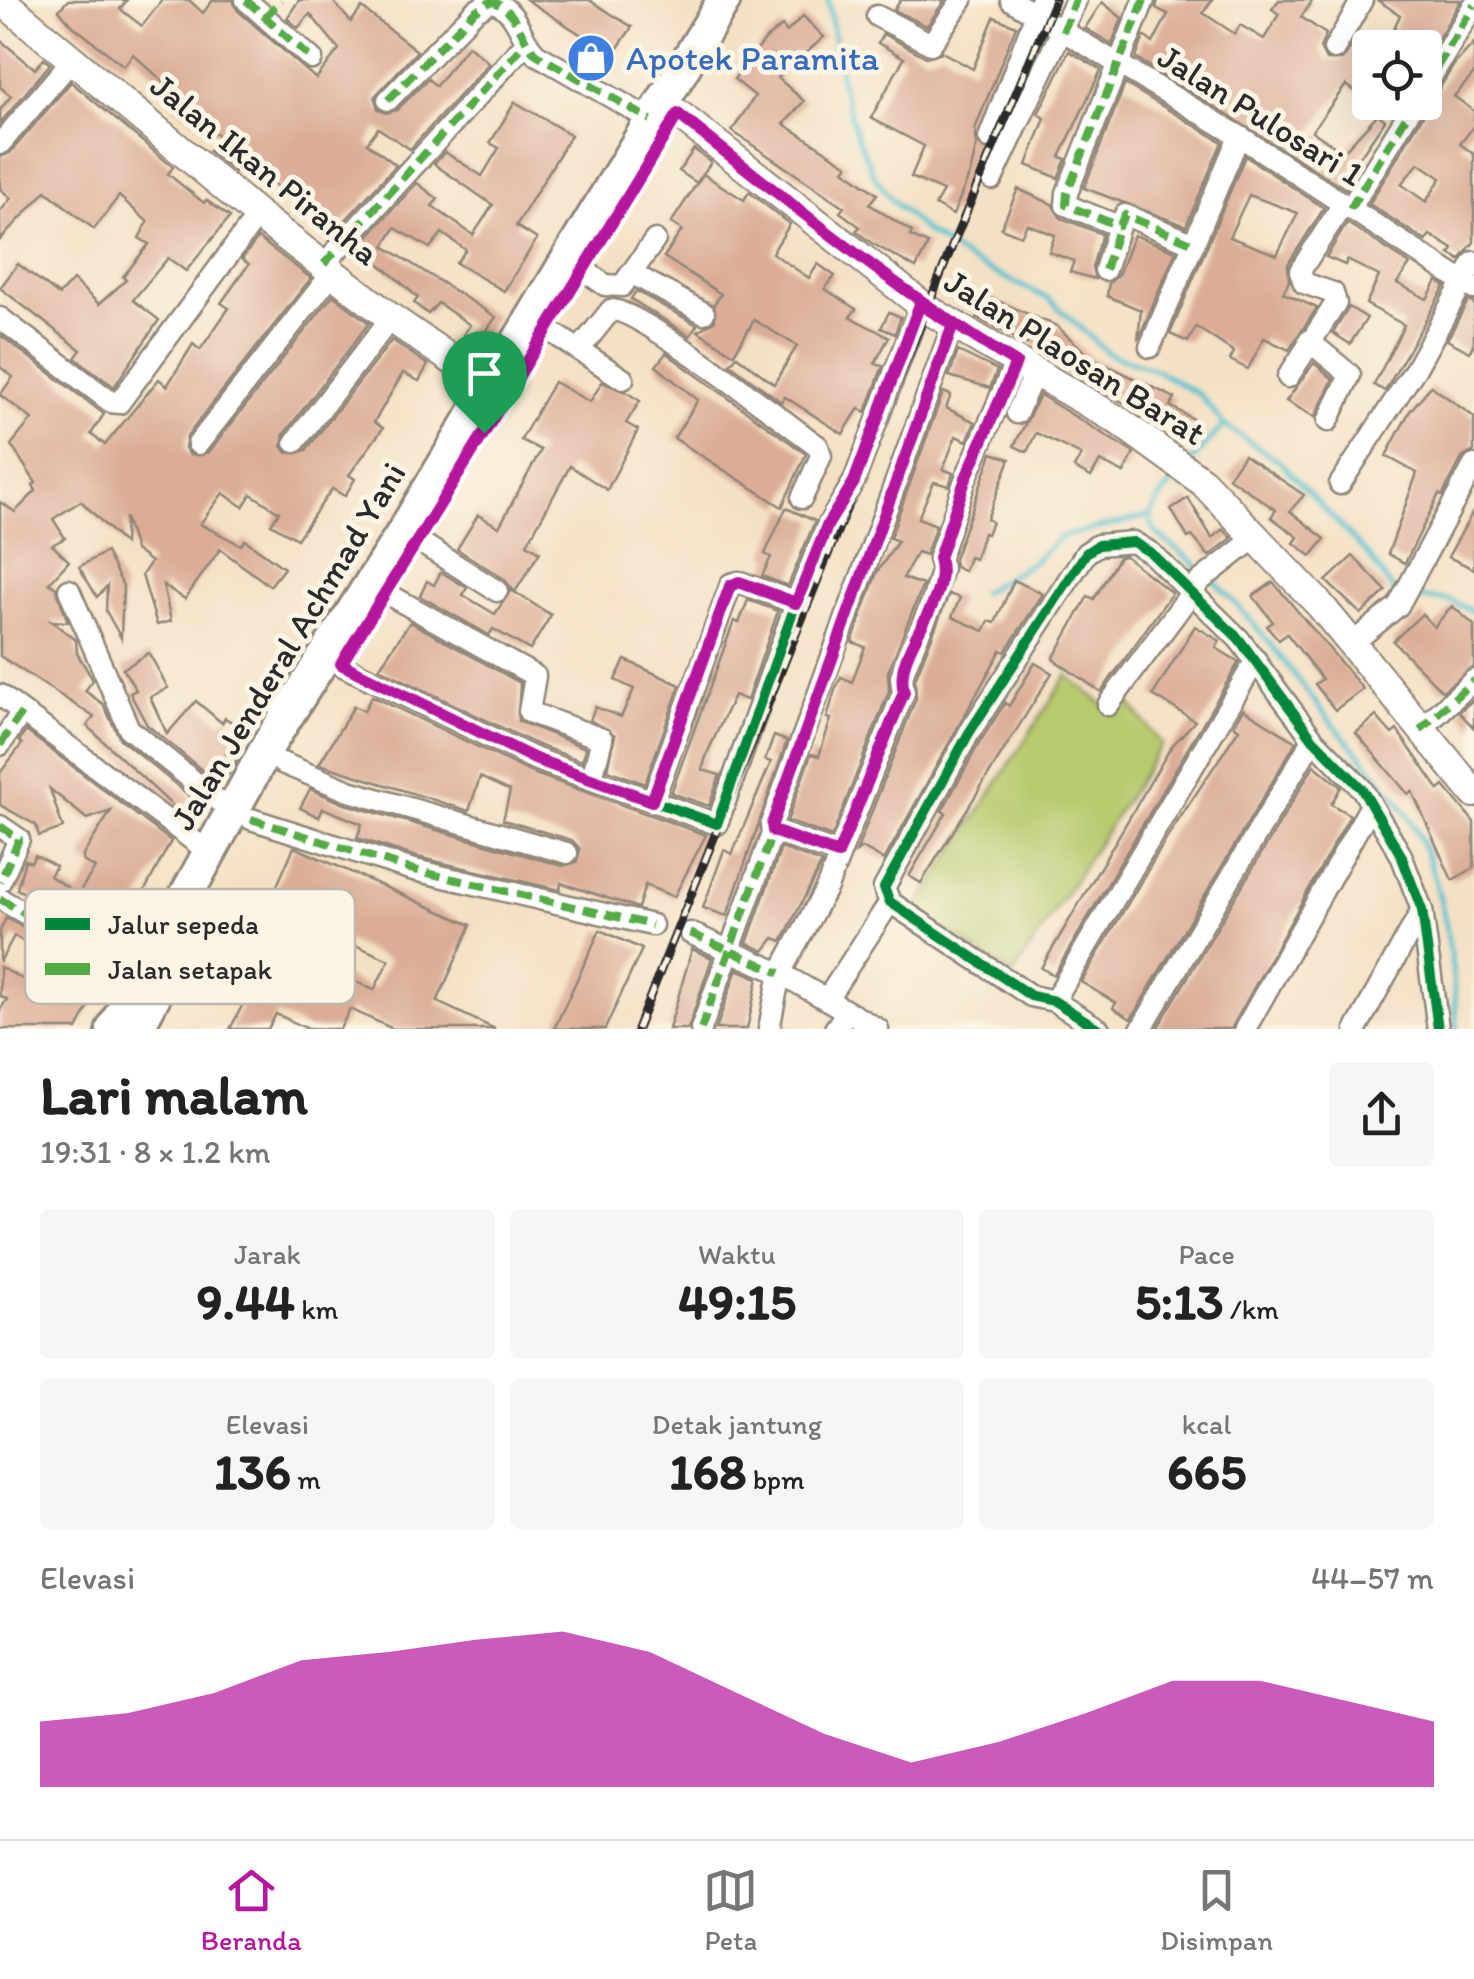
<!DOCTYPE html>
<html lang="id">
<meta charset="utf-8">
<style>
:root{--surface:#fff;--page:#f6f6f6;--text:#222;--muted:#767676;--line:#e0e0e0;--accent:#b5179e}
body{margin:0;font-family:Itim,sans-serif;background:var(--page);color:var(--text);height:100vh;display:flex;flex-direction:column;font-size:38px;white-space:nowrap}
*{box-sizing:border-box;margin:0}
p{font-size:32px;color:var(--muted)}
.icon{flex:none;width:55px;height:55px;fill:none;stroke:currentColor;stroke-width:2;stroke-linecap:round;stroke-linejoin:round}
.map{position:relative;height:1029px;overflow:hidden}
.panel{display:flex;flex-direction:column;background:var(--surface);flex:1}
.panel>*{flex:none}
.tools{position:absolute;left:1352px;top:30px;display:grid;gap:20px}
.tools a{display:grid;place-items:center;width:90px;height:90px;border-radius:10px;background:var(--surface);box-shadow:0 10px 40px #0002;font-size:50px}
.pin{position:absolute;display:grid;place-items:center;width:85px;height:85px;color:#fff;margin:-102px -42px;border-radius:50% 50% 50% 0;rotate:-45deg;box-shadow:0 0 10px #0007}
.pin .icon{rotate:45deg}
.round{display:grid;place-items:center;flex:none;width:105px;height:105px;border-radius:10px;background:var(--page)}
.summary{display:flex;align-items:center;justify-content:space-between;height:170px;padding:0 40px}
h1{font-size:55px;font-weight:800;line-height:75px}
.metrics{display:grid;grid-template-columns:repeat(3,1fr);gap:15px;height:170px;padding:10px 40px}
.metrics div{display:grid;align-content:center;border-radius:10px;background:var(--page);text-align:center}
.metrics b{font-size:50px;font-weight:800}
.metrics small{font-size:28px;font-weight:400}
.metrics p{font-size:28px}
.chart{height:280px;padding:20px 40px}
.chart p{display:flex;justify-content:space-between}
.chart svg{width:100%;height:180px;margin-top:10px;fill:var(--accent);opacity:.7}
.menu{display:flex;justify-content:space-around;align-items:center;height:140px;border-top:2px solid var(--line);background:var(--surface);font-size:28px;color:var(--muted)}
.menu a{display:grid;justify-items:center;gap:5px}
.menu .active{color:var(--accent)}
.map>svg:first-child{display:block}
.green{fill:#b7ca6e;stroke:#717a4c;stroke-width:2.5}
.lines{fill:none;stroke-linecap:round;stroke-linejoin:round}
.stream{stroke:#55c1cf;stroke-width:5}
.building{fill:#dbad97;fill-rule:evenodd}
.minor-casing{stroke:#908678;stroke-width:25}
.tertiary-casing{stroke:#908678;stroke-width:32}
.primary-casing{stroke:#908678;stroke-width:38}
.minor{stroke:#fff;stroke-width:20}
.tertiary{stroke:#fff;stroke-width:28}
.primary{stroke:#fff;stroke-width:32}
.rail-casing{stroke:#2b2b2b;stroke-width:9}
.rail{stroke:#fcf5e5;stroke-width:5;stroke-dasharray:15;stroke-linecap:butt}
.quiet{stroke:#54ab44;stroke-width:8;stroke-dasharray:15 8;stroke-linecap:butt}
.cycleway-casing{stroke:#fcf5e5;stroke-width:16}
.cycleway{stroke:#00873e;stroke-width:10}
.route-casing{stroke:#fff;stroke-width:20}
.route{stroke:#b5179e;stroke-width:12}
.labels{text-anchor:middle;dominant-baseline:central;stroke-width:10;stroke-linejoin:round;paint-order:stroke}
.shop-label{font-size:35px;fill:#366cbe;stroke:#fcf5e5;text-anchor:start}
.street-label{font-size:35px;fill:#2b2b2b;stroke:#fcf5e5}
.key{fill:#fcf5e5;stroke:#bdb8ad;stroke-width:2.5}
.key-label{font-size:28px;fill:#2b2b2b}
</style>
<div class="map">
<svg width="1474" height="1029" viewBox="0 0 1474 1029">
<rect width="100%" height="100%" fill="#fcf5e5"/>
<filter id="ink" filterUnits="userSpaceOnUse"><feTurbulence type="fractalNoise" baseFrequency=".01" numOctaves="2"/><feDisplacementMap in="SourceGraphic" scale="20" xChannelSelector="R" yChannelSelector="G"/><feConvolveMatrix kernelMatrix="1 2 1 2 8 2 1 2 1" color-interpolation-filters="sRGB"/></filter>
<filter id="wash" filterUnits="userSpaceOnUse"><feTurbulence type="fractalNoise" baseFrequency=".0048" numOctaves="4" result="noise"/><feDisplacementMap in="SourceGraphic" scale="40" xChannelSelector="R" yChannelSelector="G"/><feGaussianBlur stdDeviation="2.25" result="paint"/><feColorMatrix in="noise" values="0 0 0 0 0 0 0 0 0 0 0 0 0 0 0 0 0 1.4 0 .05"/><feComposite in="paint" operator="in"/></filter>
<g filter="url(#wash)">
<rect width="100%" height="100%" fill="#f4e1c5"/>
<polygon class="green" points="1067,675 1116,715 1127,700 1162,744 1013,975 916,909"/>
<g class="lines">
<g class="stream">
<polyline points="828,0 842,86 858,140 875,177 892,200 926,232 968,260 1049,299 1109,354 1156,370 1200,395 1224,425 1279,461 1368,555 1397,596"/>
<polyline points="1192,460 1224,425"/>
<path d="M1178 476C1124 536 1159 528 1202 570"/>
<path d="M1210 577C1252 617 1284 662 1319 707 1344 739 1375 768 1398 801 1443 864 1453 954 1457 1029"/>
<polyline points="982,592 1035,561 1060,537 1149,516"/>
<polyline points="1408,597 1449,600 1474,612"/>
</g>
</g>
<g id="blocks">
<g class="building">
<polygon points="68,0 127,0 120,9 142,26 162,0 189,0 203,13 213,0 233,0 237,10 316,79 339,49 310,14 298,28 287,18 299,0 332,0 351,22 362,8 417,51 375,96 378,109 386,113 397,110 428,79 436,86 468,45 489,63 410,149 378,128 367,143 396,165 340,226 332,219 326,226 263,175 242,162 234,172 209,151 221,137 171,104 177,94 133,54 124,66 73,26 59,10"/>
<polygon points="527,0 589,0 632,27 613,55"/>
<polygon points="901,0 945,0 927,26 894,10"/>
<polygon points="1158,0 1212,0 1203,13 1235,34 1240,25 1264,39 1279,14 1272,9 1279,0 1313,0 1301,17 1326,34 1320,48 1326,60 1342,60 1354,43 1370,55 1370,101 1346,85 1312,131 1343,152 1378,114 1385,120 1344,180 1349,184 1346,189 1136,58 1144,36 1153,43 1168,14 1156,8"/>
<polygon points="1377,0 1461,0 1429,54 1425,48 1398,48 1388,42 1400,15"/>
<polygon points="1102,2 1122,18 1112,44 1085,28"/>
<polygon points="803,16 824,37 778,78 804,101 784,124 848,165 844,170 877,194 869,204 912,232 910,236 928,244 916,268 870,242 856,231 860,227 840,212 844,207 732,131 755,96 734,79 766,39 782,26 787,32"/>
<polygon points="994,17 1016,26 975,129 977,144 970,173 953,215 935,205 943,191 911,177 924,146 871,118 904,58 878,43 883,34 926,57 942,52 973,69"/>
<polygon points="0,40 35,69 44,59 50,64 0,123 0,110 11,96 0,87"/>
<path d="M1474 43V74L1454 96 1474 111V126L1460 144 1474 154V242L1460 260 1450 254 1453 249 1430 235 1426 241 1369 204 1453 66ZM1419 163 1441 178 1426 202 1401 184Z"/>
<polygon points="1069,51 1101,70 1060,157 1066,159 1058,178 1027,165 1045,118 1038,114"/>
<polygon points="71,82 173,167 168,174 204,203 206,200 230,217 186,271 168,258 133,300 159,320 114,387 75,358 81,350 0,288 18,264 59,295 73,280 99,304 126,280 123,277 149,244 139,238 148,222 119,196 94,229 46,191 0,240 0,212 11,198 0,189 0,157 10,153"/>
<polygon points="1125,84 1222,142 1186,226 1084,188"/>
<polygon points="515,102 571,135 516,226 537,239 504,291 456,263 466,250 442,233 430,248 395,228 384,246 496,317 477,344 463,335 470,325 438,303 428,314 414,303 418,298 405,286 359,246 417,183 438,199 432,206 473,235 493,205 434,164 445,152 482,176 499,148 490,143"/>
<polygon points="694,149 711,162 697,183 679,171"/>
<path d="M1245 156 1324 208 1288 264 1289 281 1283 293 1317 308 1289 350 1264 338 1248 369 1230 360 1234 352 1196 327 1188 342 1170 334ZM1249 195 1298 213 1277 255 1229 237Z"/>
<polygon points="703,174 744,200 749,192 790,224 772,253 809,278 818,264 835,276 825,289 856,309 850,317 889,337 875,363 883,366 866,412 859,408 843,434 785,397 781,402 730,364 737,356 774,384 797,346 754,320 734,354 698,331 715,320 714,304 721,294 664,257 682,230 671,223"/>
<polygon points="1018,189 1052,204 1061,218 1102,234 1092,267 1095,279 1070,272 1074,261 1049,252 1055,235 1027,224 1021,236 1001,228"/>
<polygon points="1347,223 1410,264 1397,283 1427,299 1437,281 1445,286 1385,391 1374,385 1404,325 1366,304 1379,276 1347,260 1345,265 1326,257"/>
<polygon points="1134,235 1176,251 1138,340 1141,310 1107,296 1109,283 1118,275"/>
<polygon points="258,238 311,278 187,436 185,448 190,455 209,452 333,295 369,323 284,434 282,446 287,453 306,450 392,340 428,365 419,381 403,373 374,422 383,428 349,475 355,479 345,496 332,489 297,539 271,524 279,512 251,494 243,507 223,493 200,524 241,545 245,540 284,568 270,586 220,549 185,599 163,585 171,621 157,625 142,575 151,562 135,550 125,517 124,544 81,501 53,519 65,538 52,545 69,561 49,583 56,588 68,622 51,621 76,640 77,653 93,680 85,691 103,704 120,739 191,797 179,812 87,726 94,717 0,656 0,502 15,512 36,491 33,485 36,483 11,445 32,419 0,395 13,377 0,367 0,335 104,414 91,434 105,445 159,379 167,386 193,344 200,350 229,308 221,303 249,264 242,259"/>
<polygon points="636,291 697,325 690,336 631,299"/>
<polygon points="985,296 1057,326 1090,357 1175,398 1170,406 1193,419 1183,437 1086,381 1029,340 1027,344 977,318"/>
<polygon points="1468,301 1474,303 1474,343 1470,352 1447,340"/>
<polygon points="1349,307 1367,318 1350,344 1333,333"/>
<polygon points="889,312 901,317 895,334 881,328"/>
<polygon points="958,351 997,370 990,388 949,376"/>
<polygon points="666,353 806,454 782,507 674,438 698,400 656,366"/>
<polygon points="1314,363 1333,379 1315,417 1286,401"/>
<polygon points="554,382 590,402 602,382 626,392 640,401 626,423 638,430 607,490 570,466 527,544 540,552 515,592 504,579 457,549 478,515 499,527 541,450 521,440"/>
<polygon points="1431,386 1474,417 1474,451 1462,458 1442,496 1439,494 1405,563 1388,554 1417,473 1386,456 1410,411"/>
<polygon points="943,392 951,395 946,408 975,422 967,441 956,436 943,469 953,473 949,486 934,482 918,518 936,525 926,555 917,552 903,578 923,585 888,672 889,691 832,837 787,821 811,754 819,756 831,719 827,718 835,690 841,677 852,682 865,647 852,642 877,572 898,541 890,538"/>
<polygon points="1040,395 1134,453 1124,473 1100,461 1091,477 1074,468 1081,455 1036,433 1027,452 1014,446"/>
<polygon points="992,453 1010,459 987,519 992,522 987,534 983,533 975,559 969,557 964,571 955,567 954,559"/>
<polygon points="1244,455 1304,495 1290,511 1325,539 1311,556 1294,543 1298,537 1271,517 1276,510 1228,477"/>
<polygon points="1188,498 1212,538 1223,529 1232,538 1209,556 1192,536 1188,538 1171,509"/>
<polygon points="786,508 815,521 788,586 762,576 771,557 765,554"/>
<polygon points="1474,510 1474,569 1448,557"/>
<polygon points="106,552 123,586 121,638 106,611 107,586 97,597 79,567"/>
<polygon points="1125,556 1172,593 1101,692 1053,659 1088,596 1094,599 1119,557"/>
<polygon points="1353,556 1386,591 1361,614 1326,581"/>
<polygon points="441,572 467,588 463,595 495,614 511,590 551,615 530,650 493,629 489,635 420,596 427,581 434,585"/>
<polygon points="1014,580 1043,594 1005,652 1001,650 884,860 862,848 856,852 916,698 915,679 949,594 960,598 952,617 984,631 989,621 995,623"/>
<polygon points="1273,582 1363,689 1335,710 1315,684 1322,679 1287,634 1279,640 1267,626 1273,622 1253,596"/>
<polygon points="748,600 778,611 747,700 734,695 707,754 702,770 720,775 709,806 671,793 734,621 739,623"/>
<polygon points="1452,606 1474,625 1474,667 1442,691 1393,641 1422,614 1434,627"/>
<polygon points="410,622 520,683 518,721 586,748 582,761 540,746 379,668"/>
<polygon points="1195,626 1220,641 1216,648 1239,662 1054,975 1041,968 1171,747 1195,721 1153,695"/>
<polygon points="149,653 168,688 150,697 167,734 196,701 222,723 225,718 242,728 226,754 237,760 225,780 211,772 208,775 147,725 130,693 136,690 123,669"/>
<polygon points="625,660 680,685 645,784 608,770 615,735 590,720 595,707 621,717 634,689 615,680"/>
<polygon points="1035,663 1052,673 921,883 909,876 946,813 942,811 981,740 1005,703 1009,706"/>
<polygon points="372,696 530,772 706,835 674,897 645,885 638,908 561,883 560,890 417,857 357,838 362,824 323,808 319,817 300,808 310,789 345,804 563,866 577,862 580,849 572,840 503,820 510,791 480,777 469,811 319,764 354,706 364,711"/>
<polygon points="1474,699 1474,728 1459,712"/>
<polygon points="1243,709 1296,742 1131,1019 1113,1008 1116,1003 1081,982 1170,833 1239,729 1234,725"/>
<polygon points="1376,716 1392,734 1397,730 1439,790 1444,786 1474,822 1474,868 1452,880 1412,791 1408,794 1356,733"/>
<polygon points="26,731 171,841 114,948 93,936 96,930 17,889 25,860 31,862 35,855 56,866 50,876 78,894 95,868 83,861 83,855 111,811 87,819 50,789 63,828 39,836 36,825 0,805 0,773 22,744 19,741"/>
<polygon points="774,736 787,741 727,916 703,908 724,850 732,854 771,762 765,760"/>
<polygon points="1314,765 1341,787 1331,804 1350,815 1231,1029 1157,1029"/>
<polygon points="294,847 471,925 437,1002 495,1029 393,1029 350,1009 340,1029 308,1029 276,1014 268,1029 230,1029 263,966 239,955 249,933 374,990 389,960 268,906"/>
<polygon points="781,848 822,863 782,941 774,938 764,951 747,943"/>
<polygon points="6,918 116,981 111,990 101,984 77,1029 0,1029 0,1010 7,999 0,996 0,967 28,982 45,954 14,936 0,962 0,931"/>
<polygon points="600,930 642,949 605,1029 554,1029"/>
<polygon points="692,949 712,958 688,1029 669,1029"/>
<polygon points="737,969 758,978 747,1029 716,1029"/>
</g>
</g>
</g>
<g filter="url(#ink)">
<use href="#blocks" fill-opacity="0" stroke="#908678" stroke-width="2.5"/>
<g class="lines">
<g class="minor-casing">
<g id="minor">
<polyline points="246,0 312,59"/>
<polyline points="1011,0 1239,136 1474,289"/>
<polyline points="1144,0 1067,193 1066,205 1119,226 1125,215 1194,244"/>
<polyline points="877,16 931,44 962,0"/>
<polyline points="1334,49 1362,0"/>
<polyline points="1425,87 1474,5"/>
<path d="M388 100 475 11 492 1C521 13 517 35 536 54L651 120"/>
<polyline points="989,138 1041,0"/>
<polyline points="0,144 72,60"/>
<polyline points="992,179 1076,0"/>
<polyline points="1350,209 1415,102"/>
<polyline points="324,264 525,44"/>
<polyline points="584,270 605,285 622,286 655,240"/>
<polyline points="1105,270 1119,226"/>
<polyline points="633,274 704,313"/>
<polyline points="0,318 111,402 119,403 258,215"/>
<polyline points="547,329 623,379"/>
<polyline points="1309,341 1350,375 1328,421"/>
<polyline points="1150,347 1239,136"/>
<path d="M579 350 611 310C638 308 786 423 818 446L821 456 802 498"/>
<polyline points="1288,377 1336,303 1333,293 1304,283 1300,271 1343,204"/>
<polyline points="1017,413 1034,374"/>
<polyline points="295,442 391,318"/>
<polyline points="198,444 333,272"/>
<polyline points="1340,484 1416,368 1474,262"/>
<polyline points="418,541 497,591"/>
<polyline points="69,590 129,729 232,812"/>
<polyline points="384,592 535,676 529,712 602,739 592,778"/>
<polyline points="1350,645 1398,606 1474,465"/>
<polyline points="341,665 535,759 717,824 796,603 828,525 854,481 921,304"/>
<polyline points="0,695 210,853"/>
<polyline points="1108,705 1200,581 1256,537"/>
<polyline points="1420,730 1474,680"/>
<polyline points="0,745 22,712"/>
<polyline points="282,763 349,791 567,853"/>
<polyline points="653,801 731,584 739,582 796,603"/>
<polyline points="251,819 410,869 652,925"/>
<polyline points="0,826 19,839 0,882"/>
<polyline points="773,831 839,854"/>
<polyline points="0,899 139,978"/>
<polyline points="690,933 780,973 878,1029"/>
<polyline points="827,999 890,902"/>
<polyline points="1054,1001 1256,660"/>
<polyline points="701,1029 772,834 771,824 953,325"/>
<polyline points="769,1029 780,973 827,887 903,693 901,677 933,599 942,568 939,559 966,478 1015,363"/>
<polyline points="835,1029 847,1012"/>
<polyline points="1099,1029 1054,1001 1031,996 890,902 884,888 969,733 1086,553 1098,545 1133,542 1151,553 1239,639 1313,739 1362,789 1401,855 1422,910 1438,1029"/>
<polyline points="1141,1029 1313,739"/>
<polyline points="1245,1029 1370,807"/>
<polyline points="1356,1029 1422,910"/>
</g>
</g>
<g class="tertiary-casing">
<g id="tertiary">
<polyline points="1,0 258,215 391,318 490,386"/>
<polyline points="678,114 927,309 1119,421 1203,482 1320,605 1474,793"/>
</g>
</g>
<g class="primary-casing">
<g id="primary">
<polyline points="137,1028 187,934"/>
<polyline points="113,1029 270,742 401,536 724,0"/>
</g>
</g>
<use href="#minor" class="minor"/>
<use href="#tertiary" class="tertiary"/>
<use href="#primary" class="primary"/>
<g class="rail-casing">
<polyline id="rail" points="637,1029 955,239 1055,0"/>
</g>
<use href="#rail" class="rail"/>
<g class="quiet">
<polyline points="246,0 312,59"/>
<polyline points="1144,0 1067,193 1066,205 1119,226 1125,215 1194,244"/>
<polyline points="265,17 281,0"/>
<polyline points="1063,32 1076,0"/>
<polyline points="1425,87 1474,5"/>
<path d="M388 100 475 11 492 1C521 13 517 35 536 54L651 120"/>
<polyline points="1350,209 1415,102"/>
<polyline points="324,264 525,44"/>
<polyline points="1105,270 1119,226"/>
<polyline points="1420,730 1474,680"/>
<polyline points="0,745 22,712"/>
<polyline points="251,819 410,869 652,925"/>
<polyline points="0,826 19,839 0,882"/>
<polyline points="0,899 139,978"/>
<polyline points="690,933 780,973"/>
<polyline points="701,1029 772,834 782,792"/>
</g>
<g class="cycleway-casing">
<g id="cycleway">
<polyline points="341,665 535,759 717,824 796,603 828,525 854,481 921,304"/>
<polyline points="1099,1029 1054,1001 1031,996 890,902 884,888 969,733 1086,553 1098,545 1133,542 1151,553 1239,639 1313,739 1362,789 1401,855 1422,910 1438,1029"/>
</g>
</g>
<use href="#cycleway" class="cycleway"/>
</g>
</g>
<g class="lines" filter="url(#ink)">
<g class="route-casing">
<path id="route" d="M484 433 341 664 535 759 652 801 730 586 739 582 796 603 828 524 854 482 920 304 953 325 772 824 773 831 838 854 904 692C892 648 952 604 939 558L966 478 1016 363C896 290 787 201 678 114L484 433"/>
</g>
<use href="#route" class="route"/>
</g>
<defs>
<g id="shop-disc" transform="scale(2.5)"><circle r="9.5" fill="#3f7fe0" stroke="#fcf5e5"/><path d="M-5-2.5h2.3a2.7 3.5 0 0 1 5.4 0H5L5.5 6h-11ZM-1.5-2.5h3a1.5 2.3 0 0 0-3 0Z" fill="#fff"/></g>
</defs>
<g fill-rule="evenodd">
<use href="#shop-disc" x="591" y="58"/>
</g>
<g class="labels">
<g class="shop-label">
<text x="626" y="58">Apotek Paramita</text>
</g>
<g class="street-label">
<text transform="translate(1261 115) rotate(32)">Jalan Pulosari 1</text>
<text transform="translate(265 169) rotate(39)">Jalan Ikan Piranha</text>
<text transform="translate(1075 357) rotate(32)">Jalan Plaosan Barat</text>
<text transform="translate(288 646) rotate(-59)">Jalan Jenderal Achmad Yani</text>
</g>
</g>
<rect x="25" y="889" width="330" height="115" rx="15" class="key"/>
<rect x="45" y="918" width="45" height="12" fill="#00873e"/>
<rect x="45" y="963" width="45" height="12" fill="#54ab44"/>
<g class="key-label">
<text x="108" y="934">Jalur sepeda</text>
<text x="108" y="979">Jalan setapak</text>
</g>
</svg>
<div class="tools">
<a><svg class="icon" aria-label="locate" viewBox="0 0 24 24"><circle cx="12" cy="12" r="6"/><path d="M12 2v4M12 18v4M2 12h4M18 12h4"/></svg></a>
</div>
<div class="pin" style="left:484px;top:433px;background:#1e9e55"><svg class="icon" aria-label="arrive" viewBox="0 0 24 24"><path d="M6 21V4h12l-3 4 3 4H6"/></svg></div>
</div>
<section class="panel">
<div class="summary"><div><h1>Lari malam</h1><p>19:31 · 8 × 1.2 km</p></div><a class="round"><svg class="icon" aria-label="share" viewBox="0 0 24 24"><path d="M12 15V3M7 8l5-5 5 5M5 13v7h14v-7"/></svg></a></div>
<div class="metrics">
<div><p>Jarak</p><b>9.44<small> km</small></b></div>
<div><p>Waktu</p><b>49:15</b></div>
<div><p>Pace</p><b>5:13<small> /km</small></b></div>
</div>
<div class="metrics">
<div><p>Elevasi</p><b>136<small> m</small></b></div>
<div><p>Detak jantung</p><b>168<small> bpm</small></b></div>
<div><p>kcal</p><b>665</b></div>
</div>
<div class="chart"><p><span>Elevasi</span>44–57 m</p>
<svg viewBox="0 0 160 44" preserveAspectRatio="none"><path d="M0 44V28L10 26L20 21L30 13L40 11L50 8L60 6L70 11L80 21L90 31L100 38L110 33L120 26L130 18L140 18L150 23L160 28V44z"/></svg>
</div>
</section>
<nav class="menu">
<a class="active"><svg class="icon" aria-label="home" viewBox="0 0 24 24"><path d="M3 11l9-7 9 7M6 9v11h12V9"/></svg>Beranda</a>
<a><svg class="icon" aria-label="map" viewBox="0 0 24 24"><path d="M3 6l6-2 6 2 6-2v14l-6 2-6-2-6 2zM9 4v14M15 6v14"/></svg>Peta</a>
<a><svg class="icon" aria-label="saved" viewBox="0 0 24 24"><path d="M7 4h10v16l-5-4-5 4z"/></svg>Disimpan</a>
</nav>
